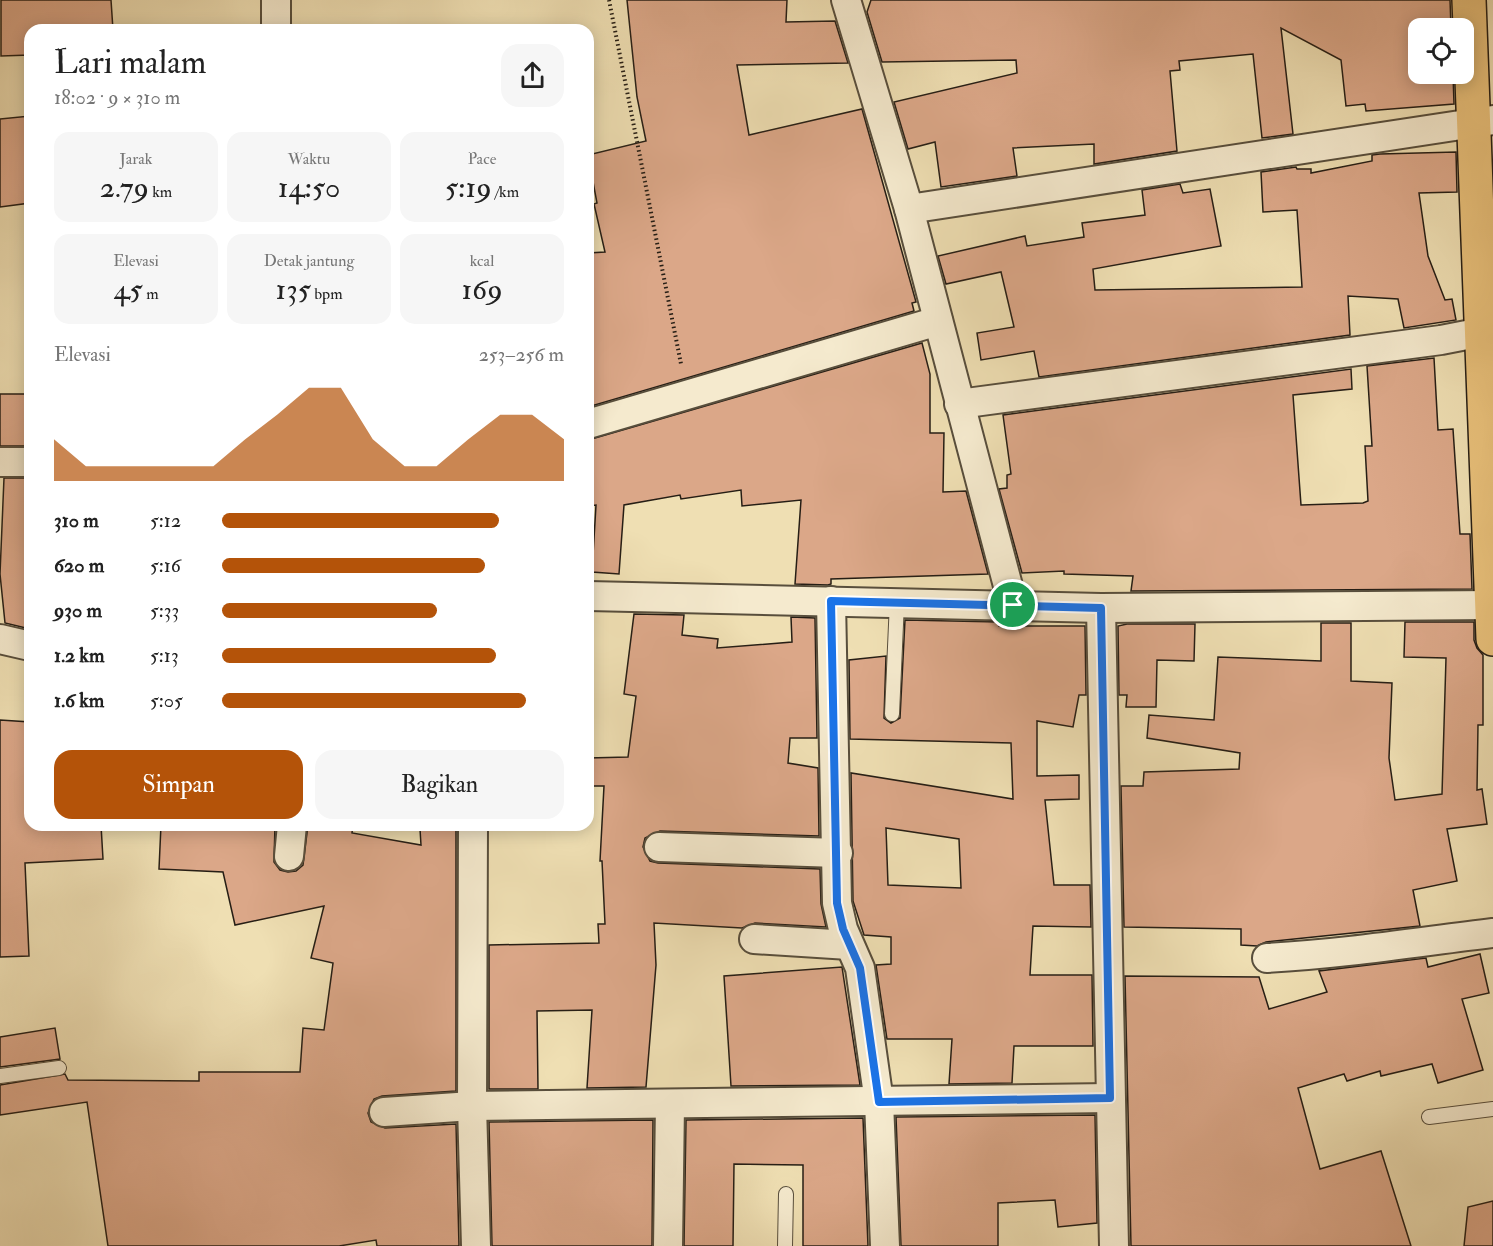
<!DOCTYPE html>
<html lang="id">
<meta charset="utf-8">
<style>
:root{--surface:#fff;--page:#f6f6f6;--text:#222;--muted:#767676;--accent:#b45309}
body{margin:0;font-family:"IM FELL Double Pica",serif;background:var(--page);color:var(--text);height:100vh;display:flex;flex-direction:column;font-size:22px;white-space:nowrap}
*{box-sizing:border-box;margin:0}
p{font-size:20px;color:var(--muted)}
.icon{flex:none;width:33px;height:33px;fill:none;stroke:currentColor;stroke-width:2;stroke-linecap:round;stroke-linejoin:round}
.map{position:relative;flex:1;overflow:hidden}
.sheet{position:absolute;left:24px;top:24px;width:570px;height:807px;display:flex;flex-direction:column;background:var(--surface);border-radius:18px;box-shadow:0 3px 15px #0003}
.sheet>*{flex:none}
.fabs{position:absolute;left:1408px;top:18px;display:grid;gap:12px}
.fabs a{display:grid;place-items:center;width:66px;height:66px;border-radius:12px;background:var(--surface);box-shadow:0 3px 15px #0003;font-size:30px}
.pin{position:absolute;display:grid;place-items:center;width:51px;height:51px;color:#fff;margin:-26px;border:3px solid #fff;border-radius:50%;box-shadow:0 2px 6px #0007}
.round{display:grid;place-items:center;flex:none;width:63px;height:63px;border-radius:18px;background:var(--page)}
.summary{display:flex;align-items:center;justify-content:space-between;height:102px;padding:0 30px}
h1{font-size:33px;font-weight:600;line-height:45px}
.metrics{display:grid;grid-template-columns:repeat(3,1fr);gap:9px;height:102px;padding:6px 30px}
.metrics div{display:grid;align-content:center;border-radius:15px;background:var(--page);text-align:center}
.metrics b{font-size:30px;font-weight:600}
.metrics small{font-size:16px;font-weight:400}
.metrics p{font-size:16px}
.chart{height:168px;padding:12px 30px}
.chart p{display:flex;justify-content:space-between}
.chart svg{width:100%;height:108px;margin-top:6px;fill:var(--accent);opacity:.7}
.action{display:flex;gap:12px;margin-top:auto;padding:12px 30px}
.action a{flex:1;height:69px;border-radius:18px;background:var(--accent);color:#fff;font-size:24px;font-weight:600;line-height:69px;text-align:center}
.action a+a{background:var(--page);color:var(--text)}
ul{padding:0 30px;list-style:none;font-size:20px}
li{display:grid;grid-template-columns:96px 72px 1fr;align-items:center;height:45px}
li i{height:15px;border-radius:8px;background:var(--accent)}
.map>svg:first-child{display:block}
.building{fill:#dba788;stroke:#261e15;stroke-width:1.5;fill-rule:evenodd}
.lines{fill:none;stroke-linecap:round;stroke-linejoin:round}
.lane-casing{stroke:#584e3c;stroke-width:16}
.street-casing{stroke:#584e3c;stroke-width:32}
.primary-casing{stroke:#261e15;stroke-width:36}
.path{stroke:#261e15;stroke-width:4;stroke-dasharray:1.5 3;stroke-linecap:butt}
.lane{stroke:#f5eace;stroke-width:14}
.street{stroke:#f5eace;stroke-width:28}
.primary{stroke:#e8c07a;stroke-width:33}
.route-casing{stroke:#fff;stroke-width:12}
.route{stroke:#1a73e8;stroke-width:8}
</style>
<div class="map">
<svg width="1493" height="1246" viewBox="0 0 1493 1246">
<rect width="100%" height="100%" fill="#efdfb3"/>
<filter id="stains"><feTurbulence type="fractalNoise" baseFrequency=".00333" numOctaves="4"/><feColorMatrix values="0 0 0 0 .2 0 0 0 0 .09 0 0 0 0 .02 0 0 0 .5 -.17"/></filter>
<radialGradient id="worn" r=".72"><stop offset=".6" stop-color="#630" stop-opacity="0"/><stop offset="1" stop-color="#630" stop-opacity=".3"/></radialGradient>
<g class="building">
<polygon points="1,0 111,0 113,30 30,30 30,55 1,56"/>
<polygon points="627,0 787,0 786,22 835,21 848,63 737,65 749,135 862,109 916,302 912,303 914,311 588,407 588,253 605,252 594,204 597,203 588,155 646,141 637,97"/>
<polygon points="871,0 1450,0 1451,28 1419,28 1419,74 1453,74 1454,104 1366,111 1365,104 1346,106 1341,60 1281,28 1293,134 1262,138 1253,54 1179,61 1180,70 1170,71 1177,151 1094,164 1094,144 1013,148 1017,176 941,187 935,142 908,149 894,102 1017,73 1016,60 882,62 867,12"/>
<polygon points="30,116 30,203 0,207 0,119"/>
<polygon points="1456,152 1457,192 1419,193 1428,256 1445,300 1452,299 1456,320 1404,328 1398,299 1348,296 1350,335 1039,377 1034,351 981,360 977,333 1014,327 1001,272 946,284 938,256 1025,236 1027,246 1084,237 1082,223 1145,215 1142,190 1180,184 1183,193 1210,189 1221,246 1093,269 1095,290 1302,287 1297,210 1263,212 1261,172 1296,167 1297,169 1311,169 1311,173 1372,161 1372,155 1380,154"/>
<polygon points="922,343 930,374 930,433 944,433 943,492 966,491 988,574 831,579 831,584 828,585 795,584 801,500 742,506 741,490 681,499 680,495 624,505 619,574 592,572 596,505 588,506 588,440"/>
<polygon points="1434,358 1438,430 1453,429 1460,534 1470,534 1472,589 1131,591 1133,576 1064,574 1064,571 1022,573 999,489 1007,488 1007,475 1011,474 1003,415 1351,369 1352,389 1293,395 1301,505 1363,503 1368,501 1365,446 1372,446 1367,366"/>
<rect x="0" y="394" width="30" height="52"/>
<polygon points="4,478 30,478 30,629 5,623 0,574"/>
<polygon points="634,614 684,615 682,635 718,639 717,648 792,642 791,617 815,618 817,738 790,738 788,763 818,768 819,836 660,831 645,838 643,847 650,861 658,863 820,869 821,904 826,927 755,923 742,928 654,923 656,965 646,1087 587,1088 592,1010 537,1011 538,1089 489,1089 489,945 599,943 598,924 605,924 602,861 600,861 604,786 588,786 588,758 628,757 636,696 624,694"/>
<path d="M905 620 999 622V626H1085L1086 695H1079L1073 727 1037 721V776L1079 775V799L1045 800 1054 885H1090L1091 927 1033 926 1030 975H1092L1093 1046H1014L1012 1083 949 1084 952 1039H887L876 965 891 964V937L864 935 853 901 851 773 1013 799 1011 743 850 739 849 660 886 656 884 718 891 723 900 718ZM886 828 959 839 961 888 888 885Z"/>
<polygon points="1405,622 1474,622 1474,640 1477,648 1483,655 1483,725 1478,725 1477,790 1482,789 1487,824 1447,829 1457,881 1413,890 1420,926 1266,942 1257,946 1241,945 1241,929 1124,927 1121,786 1143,786 1144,772 1239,769 1240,753 1147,738 1149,715 1214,720 1218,657 1321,661 1321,623 1351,623 1351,681 1392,683 1389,758 1395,800 1442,794 1446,658 1404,657"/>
<polygon points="1127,624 1195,624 1194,661 1157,660 1156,707 1126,707 1127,695 1119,695 1118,626"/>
<polygon points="0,720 30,722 30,825 101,825 103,859 25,863 29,956 0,957"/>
<polygon points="161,825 275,825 274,862 280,870 288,872 296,871 303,865 308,825 353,825 352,833 421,845 420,829 456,828 456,1091 382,1096 374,1099 368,1113 371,1122 385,1128 456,1124 459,1246 377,1246 376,1240 339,1246 108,1246 87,1102 0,1115 0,1085 65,1074 68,1080 199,1081 199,1072 300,1072 303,1028 324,1030 333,963 311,958 324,906 235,925 223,872 159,869"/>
<polygon points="1480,954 1489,993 1462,999 1483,1070 1438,1083 1432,1064 1381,1076 1380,1071 1347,1081 1344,1074 1298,1088 1320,1169 1381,1151 1411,1246 1131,1246 1125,976 1259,977 1269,1009 1327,992 1319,971 1426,958 1428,967"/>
<polygon points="842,967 860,1085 731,1086 724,976"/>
<polygon points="55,1028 60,1059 0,1067 0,1037"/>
<polygon points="1095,1115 1097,1223 1058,1227 1055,1200 998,1203 998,1246 901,1246 896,1117"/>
<polygon points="863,1118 868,1246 803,1246 803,1165 734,1164 733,1246 684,1246 686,1120"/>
<polygon points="653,1120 652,1246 492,1246 489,1122"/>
<polygon points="1493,1201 1493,1246 1464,1246 1468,1207"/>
</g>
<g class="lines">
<g class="lane-casing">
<g id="lane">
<polyline points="892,714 897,602"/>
<polyline points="0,1076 59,1068"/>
<polyline points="1429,1117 1493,1109"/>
<polyline points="785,1246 786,1194"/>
</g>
</g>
<g class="street-casing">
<g id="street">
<polyline points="846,0 909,209 1013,605"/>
<polyline points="276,30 276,0"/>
<polyline points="909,209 1493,120"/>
<polyline points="959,404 1441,340 1482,332"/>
<polyline points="588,424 938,321"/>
<polyline points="0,462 30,462"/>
<polyline points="588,596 1101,608 1493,605"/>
<polyline points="831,601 837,903 843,929 860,968 879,1102 885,1246"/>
<polyline points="1101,608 1114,1246"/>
<polyline points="0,639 30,646"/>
<polyline points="473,825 472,1106 476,1246"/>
<polyline points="659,847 838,853"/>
<polyline points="289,856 292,825"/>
<polyline points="754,939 849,945"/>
<path d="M1267 958C1343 954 1418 942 1493 933"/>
<polyline points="384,1112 472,1106 1110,1098"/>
<polyline points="668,1246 670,1104"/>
</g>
</g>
<g class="primary-casing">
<polyline id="primary" points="1469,0 1493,639"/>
</g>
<polyline class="path" points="609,0 681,364"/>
<use href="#lane" class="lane"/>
<use href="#street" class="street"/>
<use href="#primary" class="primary"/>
</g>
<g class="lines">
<g class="route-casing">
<polygon id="route" points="831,601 1101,608 1110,1098 879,1102 860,968 843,929 837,903"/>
</g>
<use href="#route" class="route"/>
</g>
<rect width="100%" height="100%" filter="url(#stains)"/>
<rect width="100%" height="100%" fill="url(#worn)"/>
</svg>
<div class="fabs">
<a><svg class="icon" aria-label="locate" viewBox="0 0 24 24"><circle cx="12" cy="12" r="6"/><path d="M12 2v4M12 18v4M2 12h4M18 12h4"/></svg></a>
</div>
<div class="pin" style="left:1013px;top:605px;background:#1e9e55"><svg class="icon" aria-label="arrive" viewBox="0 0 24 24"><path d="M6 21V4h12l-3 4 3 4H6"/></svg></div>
<section class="sheet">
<div class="summary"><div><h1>Lari malam</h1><p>18:02 · 9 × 310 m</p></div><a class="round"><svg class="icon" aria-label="share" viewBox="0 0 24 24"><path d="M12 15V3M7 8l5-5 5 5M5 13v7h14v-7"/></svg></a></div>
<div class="metrics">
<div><p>Jarak</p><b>2.79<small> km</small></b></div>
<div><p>Waktu</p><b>14:50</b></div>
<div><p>Pace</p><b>5:19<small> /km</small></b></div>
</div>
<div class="metrics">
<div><p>Elevasi</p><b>45<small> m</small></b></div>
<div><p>Detak jantung</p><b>135<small> bpm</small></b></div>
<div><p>kcal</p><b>169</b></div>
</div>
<div class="chart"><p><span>Elevasi</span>253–256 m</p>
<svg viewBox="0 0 160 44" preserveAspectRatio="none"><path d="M0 44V27L10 38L20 38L30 38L40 38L50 38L60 27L70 17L80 6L90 6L100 27L110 38L120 38L130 27L140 17L150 17L160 27V44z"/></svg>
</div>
<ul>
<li><b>310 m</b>5:12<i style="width:81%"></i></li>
<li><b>620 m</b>5:16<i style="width:77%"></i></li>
<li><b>930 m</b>5:33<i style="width:63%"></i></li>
<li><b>1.2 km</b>5:13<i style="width:80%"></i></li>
<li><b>1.6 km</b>5:05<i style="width:89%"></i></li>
</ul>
<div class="action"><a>Simpan</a><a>Bagikan</a></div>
</section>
</div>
